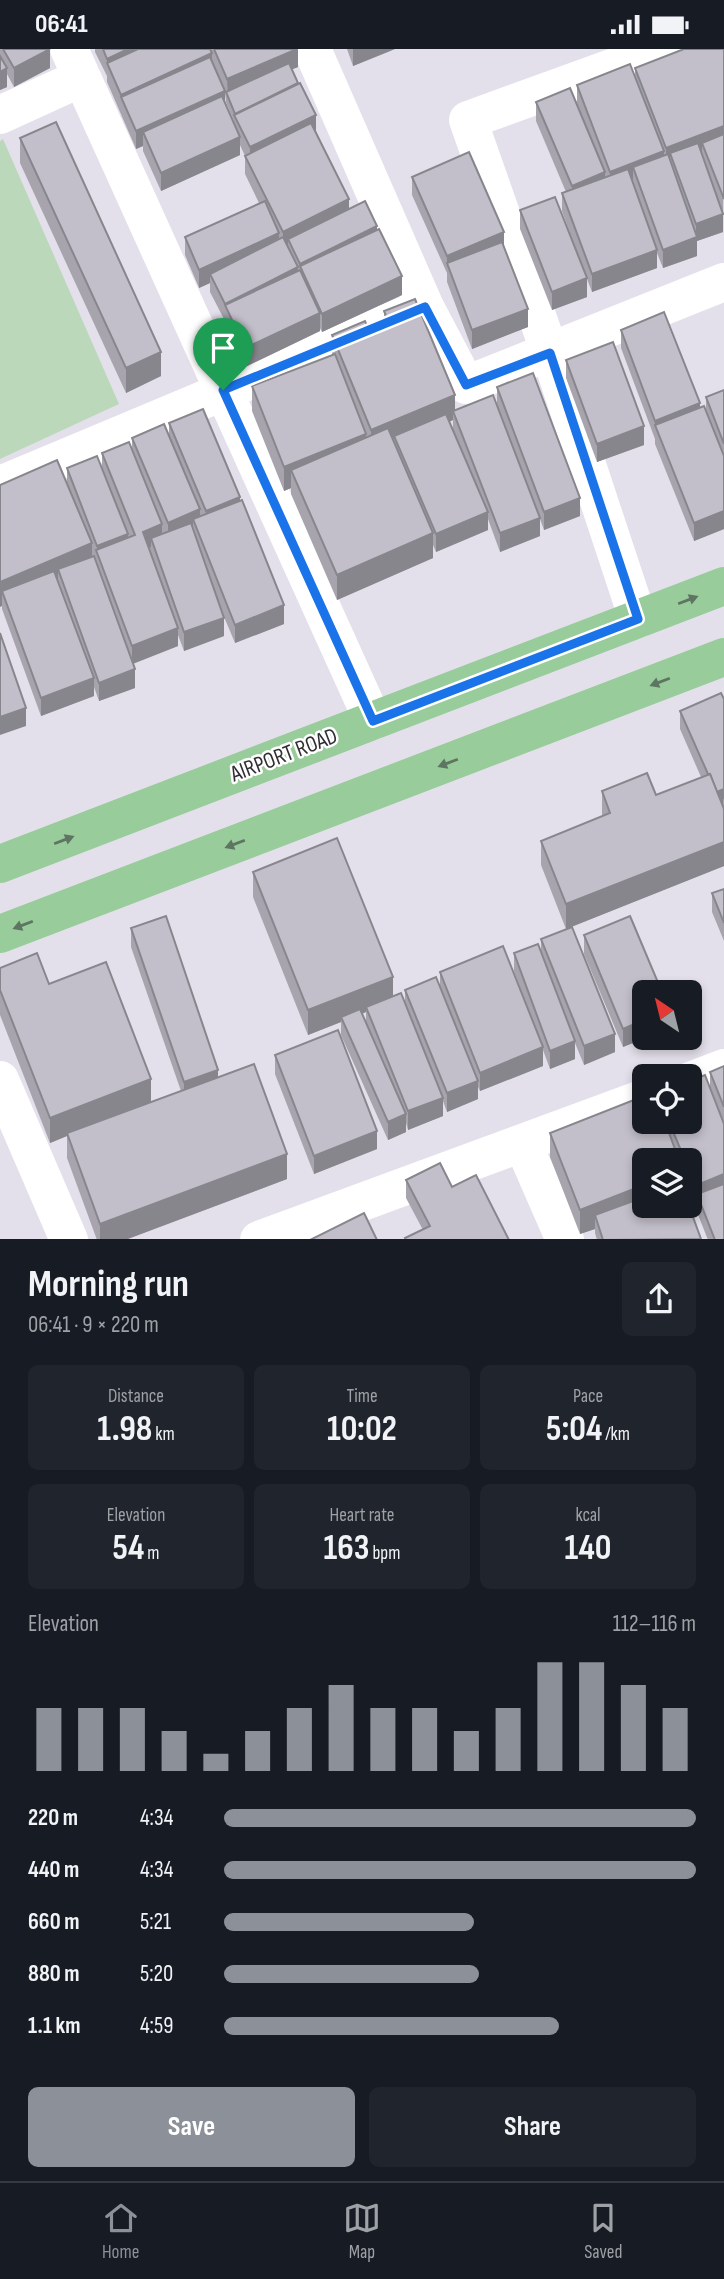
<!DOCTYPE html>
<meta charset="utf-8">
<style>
:root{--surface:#171b24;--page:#20242c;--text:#f1f3f6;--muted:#9ea1a6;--line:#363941;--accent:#8c9099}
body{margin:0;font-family:"Sofia Sans Condensed",sans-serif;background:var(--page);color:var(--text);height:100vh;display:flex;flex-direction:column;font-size:26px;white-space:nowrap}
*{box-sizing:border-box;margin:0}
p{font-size:23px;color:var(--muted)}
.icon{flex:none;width:38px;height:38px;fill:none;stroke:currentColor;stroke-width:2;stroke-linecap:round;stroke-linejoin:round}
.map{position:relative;height:1190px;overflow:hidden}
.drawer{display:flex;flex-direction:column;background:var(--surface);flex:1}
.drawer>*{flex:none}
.needle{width:46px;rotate:325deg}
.buttons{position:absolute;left:632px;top:931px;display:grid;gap:14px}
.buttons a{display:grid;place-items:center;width:70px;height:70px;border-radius:10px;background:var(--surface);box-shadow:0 4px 10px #0003;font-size:35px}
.pin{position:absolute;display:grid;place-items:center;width:60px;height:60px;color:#fff;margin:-72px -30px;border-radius:50% 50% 50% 0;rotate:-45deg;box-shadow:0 0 7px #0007}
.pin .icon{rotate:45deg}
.round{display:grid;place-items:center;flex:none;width:74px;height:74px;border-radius:10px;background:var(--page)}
.summary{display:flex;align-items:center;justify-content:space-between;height:119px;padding:0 28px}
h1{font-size:38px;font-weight:700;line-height:52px}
.metrics{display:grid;grid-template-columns:repeat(3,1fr);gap:10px;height:119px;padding:7px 28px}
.metrics div{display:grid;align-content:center;border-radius:10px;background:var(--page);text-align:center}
.metrics b{font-size:35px;font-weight:700}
.metrics small{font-size:19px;font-weight:400}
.metrics p{font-size:19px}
.chart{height:196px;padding:14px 28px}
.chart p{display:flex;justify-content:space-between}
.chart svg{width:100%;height:126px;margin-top:7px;stroke:var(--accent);stroke-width:6}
.cta{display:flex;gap:14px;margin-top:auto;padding:14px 28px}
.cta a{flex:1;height:80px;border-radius:10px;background:var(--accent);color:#fff;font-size:28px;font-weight:700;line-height:80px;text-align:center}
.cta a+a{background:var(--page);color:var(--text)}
ul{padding:0 28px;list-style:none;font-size:23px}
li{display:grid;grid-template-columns:112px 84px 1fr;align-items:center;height:52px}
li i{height:18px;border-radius:9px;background:var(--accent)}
.status{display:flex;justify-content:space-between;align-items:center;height:49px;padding:0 35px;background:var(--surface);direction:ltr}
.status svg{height:19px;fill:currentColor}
.tabs{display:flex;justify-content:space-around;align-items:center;height:98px;border-top:2px solid var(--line);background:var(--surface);font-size:19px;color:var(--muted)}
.tabs a{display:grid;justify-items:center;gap:4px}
.tabs .selected{color:var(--accent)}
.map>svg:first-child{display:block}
.green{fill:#bbd9ba}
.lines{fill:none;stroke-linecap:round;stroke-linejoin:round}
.minor{stroke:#fff;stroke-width:38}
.major{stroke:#98cc9b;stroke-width:38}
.wall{fill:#a7a4ae;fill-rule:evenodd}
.shaded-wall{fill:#88868d}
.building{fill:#c2bfca;stroke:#88868d;stroke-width:2}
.oneway{fill:#5e7561}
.route-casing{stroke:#fff;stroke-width:14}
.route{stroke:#1a73e8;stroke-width:9}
.labels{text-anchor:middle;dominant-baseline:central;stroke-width:5;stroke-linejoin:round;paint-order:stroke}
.street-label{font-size:23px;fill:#2f2e32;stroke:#fff}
</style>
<div class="status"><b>06:41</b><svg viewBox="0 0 49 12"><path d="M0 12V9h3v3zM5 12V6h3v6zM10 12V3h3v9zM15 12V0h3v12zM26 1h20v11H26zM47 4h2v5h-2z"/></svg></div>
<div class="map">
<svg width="724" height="1191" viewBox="0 0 724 1191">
<rect width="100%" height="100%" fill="#e4e0eb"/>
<polygon class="green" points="3,90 119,355 0,410 0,92"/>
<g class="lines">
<g class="minor">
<polyline points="69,0 373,672"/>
<polyline points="312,0 425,258 466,336 724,233"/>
<polyline points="0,66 81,29"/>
<polyline points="0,436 425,258"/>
<polyline points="638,570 550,304 468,71 664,0"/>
<polyline points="0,1031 69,1191"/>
<polyline points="690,1032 724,1019"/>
<polyline points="523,1095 565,1191"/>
<polyline points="259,1191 644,1049"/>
</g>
<g class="major">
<polyline points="0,815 724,537"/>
<polyline points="0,885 724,608"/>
</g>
</g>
<g class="wall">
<polygon points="0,0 50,0 50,19 14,38 7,25 7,38 0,41"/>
<path d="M95 0H298V18L292 20 316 82 349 160 377 181 402 246 322 283 320 279V282L245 318 225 275V272L210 243V234L199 239 185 206V188L259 154 245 125V107L240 96V106L161 142 143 102V97L136 100 107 33V27L95 3ZM225 43 226 53 234 72V75L225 54Z"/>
<polygon points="347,0 395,0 353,17"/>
<polygon points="724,0 723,183 697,192 697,207 663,219 657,204 657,219 592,243 587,230 587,248 552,261 520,180 520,161 582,218 562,162 562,144 566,143 536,72 536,53 585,74 577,54 577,36 635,28 635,19"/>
<polygon points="20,89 161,327 126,344 20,114"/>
<polygon points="412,128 504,196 528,278 472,300 447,233 447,224 412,146"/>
<path d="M384 262 455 361 497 356V338L580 467 544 481 540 470V487L500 503 488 470V481L436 503 433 496V509L337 551 291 445V439L284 442 252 362V337L332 306V286L370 284 384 278ZM453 371V380L463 406 449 373Z"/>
<polygon points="621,281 700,359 706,360 706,348 724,341 724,480 694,492 655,395 655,390 621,299"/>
<polygon points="566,311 644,396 597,413 566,329"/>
<polygon points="169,374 240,452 284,575 235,594 222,563 224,587 184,602 178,586 178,597 133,615 135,639 99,652 94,638 94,647 41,667 2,560 0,436 67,435 67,419 102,419 102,404 132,401 132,389 169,386"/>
<polygon points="724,650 724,817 566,880 541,816 541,792 602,767 602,742 656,746 701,728 680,680 680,662"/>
<path d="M253 823 393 947 405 954V941L440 937V923L530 966 514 922V904L541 901V890L615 1003 584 1016 575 994V1010L550 1020 543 1001V1017L480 1042 478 1038V1050L447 1063 443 1052V1067L408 1081 406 1074V1083L388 1091 341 986V973L308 986 253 848ZM366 963V976L362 965Z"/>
<polygon points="724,840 724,892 712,863 712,844"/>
<polygon points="131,879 218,1028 287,1130 125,1191 97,1191 67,1109 67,1087 50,1094 0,966 0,919 49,935 151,1053 181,1042 131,898"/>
<polygon points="584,886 644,989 645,989 623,998 584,905"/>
<polygon points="275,1006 377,1100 314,1125 275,1025"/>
<polygon points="724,1017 724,1191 708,1191 697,1163 697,1154 695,1155 690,1142 690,1111 644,1111 701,1190 597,1191 595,1184 595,1180 580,1185 550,1108 550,1084 644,1073 690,1073 710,1040 710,1023"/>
<polygon points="406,1131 452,1138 509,1191 405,1191 405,1189 423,1181 406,1149"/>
</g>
<g class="shaded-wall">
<polygon points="50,0 50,19 14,38 14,19"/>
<polygon points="128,0 166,0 107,16 107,10"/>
<polygon points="298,0 298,18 228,47 227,30"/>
<polygon points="353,0 395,0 353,17"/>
<polygon points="212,4 212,22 121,48 121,64 121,46"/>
<polygon points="7,19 7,38 0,41 0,23"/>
<polygon points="225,42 225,60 143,83 143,97 136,100 136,82"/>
<polygon points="316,66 316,84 250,116 250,98"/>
<polygon points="724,77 724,95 702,94 702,104 670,104 670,115 666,117 666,99"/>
<polygon points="240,88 240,106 161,142 161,124"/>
<polygon points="664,102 664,121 633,118 633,133 610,141 610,123"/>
<polygon points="605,123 605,141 572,155 572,137"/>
<polygon points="349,150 349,168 288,190 288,199 283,201 283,183"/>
<polygon points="723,165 723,183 697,192 697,207 663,219 663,201 696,189 696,175"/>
<polygon points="377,177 377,195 300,217 300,233 300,215"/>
<polygon points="504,183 504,201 447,216 447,207"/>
<polygon points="279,184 279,203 210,225 210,234 199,239 199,221"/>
<polygon points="657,201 657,219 592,243 592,225"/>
<polygon points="298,218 298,236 225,257 225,255"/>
<polygon points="402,227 402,246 322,283 322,265"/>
<polygon points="587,229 587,248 552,261 552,243"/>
<polygon points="528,260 528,278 472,300 472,281"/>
<polygon points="320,264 320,282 245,318 245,299"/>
<polygon points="161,303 161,327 126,344 126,319"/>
<polygon points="455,346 455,365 453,362 453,371 398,394 394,387 394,396 371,405 371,381"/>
<polygon points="700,354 700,373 655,376 655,390 655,372"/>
<polygon points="644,377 644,396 597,413 597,395"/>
<polygon points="366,385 366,410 291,421 291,439 284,442 284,418"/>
<polygon points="240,448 240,466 206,481 206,462"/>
<polygon points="580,449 580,467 544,481 544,463"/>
<polygon points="200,460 200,478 193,470 193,481 168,492 168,474"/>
<polygon points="724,462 724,480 694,492 694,474"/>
<polygon points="488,463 488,481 436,503 436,485"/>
<polygon points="540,469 540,487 500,503 500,484"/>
<polygon points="162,475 162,493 151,489 151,498 143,501 143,483"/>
<polygon points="433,484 433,509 337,551 337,526"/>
<polygon points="128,485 128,503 97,505 97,497"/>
<polygon points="92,494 92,519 58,520 58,533 2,542 2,557 0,558 0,533"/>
<polygon points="284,556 284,575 235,594 235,576"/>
<polygon points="224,569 224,587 184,602 184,583"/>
<polygon points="178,579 178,597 132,615 132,597"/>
<polygon points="135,620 135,639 99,652 99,634"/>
<polygon points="94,629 94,647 41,667 41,649"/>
<polygon points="26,659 26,677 0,686 0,668"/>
<polygon points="724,740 724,751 723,749 723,759 716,744"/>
<polygon points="724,793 724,817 566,880 566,855"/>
<polygon points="393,928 393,953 366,958 366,963 343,972 341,968 341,973 308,986 308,961"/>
<polygon points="644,971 644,989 645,989 623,998 623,980"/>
<polygon points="615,985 615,1003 584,1016 584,997"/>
<polygon points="575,992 575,1010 550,1020 550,1002"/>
<polygon points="543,998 543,1017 480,1042 480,1024"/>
<polygon points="218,1021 218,1039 184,1051 184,1033"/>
<polygon points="151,1030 151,1054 67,1084 67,1087 50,1094 50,1069"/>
<polygon points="478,1032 478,1050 447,1063 447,1044"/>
<polygon points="443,1049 443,1067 408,1081 408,1062"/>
<polygon points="406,1065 406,1083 388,1091 388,1073"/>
<polygon points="377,1082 377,1100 314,1125 314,1107"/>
<polygon points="287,1105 287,1130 125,1191 100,1191 100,1175"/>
<polygon points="724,1125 724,1144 697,1145 697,1154 695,1155 695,1137"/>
<polygon points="644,1136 644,1157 595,1166 595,1180 580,1185 580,1161"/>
</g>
<g class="building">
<polygon points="3,0 50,0 14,19"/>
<polygon points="103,0 128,0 107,10"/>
<polygon points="138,0 210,0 212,4 121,46 107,14"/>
<polygon points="214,0 297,0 227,30"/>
<polygon points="684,0 724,0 724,77 666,99 635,19"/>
<polygon points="0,7 7,19 0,23"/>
<polygon points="210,8 225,42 136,82 121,48"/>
<polygon points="289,14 298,34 235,65 226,43"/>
<polygon points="630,15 664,102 610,123 577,36"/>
<polygon points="300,34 316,66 250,98 234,66"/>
<polygon points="570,39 605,123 572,137 536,53"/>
<polygon points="222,47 240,88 161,124 143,83"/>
<polygon points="56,73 161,303 126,319 20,89"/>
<polygon points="311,74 349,150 283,183 245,107"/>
<polygon points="724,85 724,150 702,94"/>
<polygon points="698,94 723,165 696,175 670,104"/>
<polygon points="469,103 504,183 447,207 412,128"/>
<polygon points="668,105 697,188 663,201 633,118"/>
<polygon points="628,120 657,201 592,225 562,144"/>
<polygon points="555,148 587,229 552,243 520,161"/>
<polygon points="265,152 279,184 199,221 185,188"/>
<polygon points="365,152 377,177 300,215 288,190"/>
<polygon points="379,180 402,227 322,265 300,217"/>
<polygon points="283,188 298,218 225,255 210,225"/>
<polygon points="502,193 528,260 472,281 447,214"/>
<polygon points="300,221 320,264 245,299 225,256"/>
<polygon points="415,250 455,346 371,381 332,286 365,272 370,284 390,276 384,262"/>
<polygon points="664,263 700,354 655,372 621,281"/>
<polygon points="613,293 644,377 597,395 566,311"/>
<polygon points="335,305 366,385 284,418 252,337"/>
<polygon points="533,324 580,449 544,463 497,338"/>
<polygon points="724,341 724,395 706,348"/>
<polygon points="493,346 540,469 500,484 453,362"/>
<polygon points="704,357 724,407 724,462 694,474 655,376"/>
<polygon points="203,360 240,448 206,462 169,374"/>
<polygon points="446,365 488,463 436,485 394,387"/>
<polygon points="164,375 200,460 168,474 132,389"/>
<polygon points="388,379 433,484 337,526 291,421"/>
<polygon points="129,393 162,475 143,483 178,579 132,597 96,501 135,486 102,404"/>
<polygon points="97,407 128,485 97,497 67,419"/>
<polygon points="57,411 92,494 0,533 0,436"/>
<polygon points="242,451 284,556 235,576 193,470"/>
<polygon points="191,474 224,569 184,583 151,489"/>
<polygon points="94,507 135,620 99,634 58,520"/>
<polygon points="54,522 94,629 41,649 2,542"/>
<polygon points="0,584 26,659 0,668"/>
<polygon points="721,644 724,650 724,740 717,743 710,725 708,725 680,662"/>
<polygon points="647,724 656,746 710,725 724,760 724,793 566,855 541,792 610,764 602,742"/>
<polygon points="337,789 393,928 308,961 253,823"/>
<polygon points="724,840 724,874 712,844"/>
<polygon points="166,867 218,1021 184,1033 131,879"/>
<polygon points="630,867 662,943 644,943 644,971 623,980 584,886"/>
<polygon points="572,878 615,985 584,997 541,890"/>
<polygon points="538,895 575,992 550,1002 514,904"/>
<polygon points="503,897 543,998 480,1024 440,923"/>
<polygon points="37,904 49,935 106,913 151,1030 50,1069 0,941 0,919"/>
<polygon points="436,928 478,1032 447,1044 405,941"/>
<polygon points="401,944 443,1049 408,1062 366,958"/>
<polygon points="360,960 406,1065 388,1073 341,968"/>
<polygon points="338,981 377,1082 314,1107 275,1006"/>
<polygon points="254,1015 287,1105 100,1175 67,1084"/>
<polygon points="724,1017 724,1058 710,1023"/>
<polygon points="705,1026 724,1075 724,1125 695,1137 690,1123 690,1111 685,1111 669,1073 690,1073 690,1032"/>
<polygon points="644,1047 644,1073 665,1073 679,1111 644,1111 644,1136 580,1161 550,1084"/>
<polygon points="440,1114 452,1138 476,1126 509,1191 406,1191 405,1189 430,1177 406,1131"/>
<polygon points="724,1135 724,1191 715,1191 697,1145"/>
<polygon points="644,1148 644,1157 689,1157 701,1190 603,1191 595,1166"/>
<polygon points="364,1164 377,1191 310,1191"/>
</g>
<defs><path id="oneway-solid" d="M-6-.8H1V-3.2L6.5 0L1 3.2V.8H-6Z" transform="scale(1.75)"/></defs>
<g class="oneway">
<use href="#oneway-solid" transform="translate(688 551) rotate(-21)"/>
<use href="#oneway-solid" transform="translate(660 633) rotate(159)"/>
<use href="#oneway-solid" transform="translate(448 714) rotate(159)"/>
<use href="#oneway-solid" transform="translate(64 791) rotate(-21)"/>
<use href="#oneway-solid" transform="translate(235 795) rotate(159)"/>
<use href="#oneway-solid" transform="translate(23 876) rotate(159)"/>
</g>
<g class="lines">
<g class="route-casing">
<polygon id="route" points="425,258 466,336 550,304 638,570 373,672 223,341"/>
</g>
<use href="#route" class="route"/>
</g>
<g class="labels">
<g class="street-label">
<text transform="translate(284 706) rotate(-21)">AIRPORT ROAD</text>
</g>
</g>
</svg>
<div class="buttons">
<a><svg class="needle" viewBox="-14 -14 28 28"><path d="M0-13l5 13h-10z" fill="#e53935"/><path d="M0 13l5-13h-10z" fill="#9ea1a6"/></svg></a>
<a><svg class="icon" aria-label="locate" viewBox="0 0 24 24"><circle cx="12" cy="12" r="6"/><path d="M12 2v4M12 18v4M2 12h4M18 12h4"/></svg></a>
<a><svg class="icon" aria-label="layers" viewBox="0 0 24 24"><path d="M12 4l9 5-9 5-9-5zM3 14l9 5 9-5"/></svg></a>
</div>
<div class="pin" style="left:223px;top:341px;background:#1e9e55"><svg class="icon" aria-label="arrive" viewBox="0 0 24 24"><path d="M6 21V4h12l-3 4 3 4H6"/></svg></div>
</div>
<section class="drawer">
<div class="summary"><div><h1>Morning run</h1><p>06:41 · 9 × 220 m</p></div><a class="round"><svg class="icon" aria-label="share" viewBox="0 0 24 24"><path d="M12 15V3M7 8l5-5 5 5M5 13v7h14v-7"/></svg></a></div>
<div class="metrics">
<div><p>Distance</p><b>1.98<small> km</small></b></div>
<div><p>Time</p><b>10:02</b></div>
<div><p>Pace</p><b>5:04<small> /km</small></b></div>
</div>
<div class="metrics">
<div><p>Elevation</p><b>54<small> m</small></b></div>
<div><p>Heart rate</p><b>163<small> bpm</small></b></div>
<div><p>kcal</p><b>140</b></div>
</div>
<div class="chart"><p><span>Elevation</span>112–116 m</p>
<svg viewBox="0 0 160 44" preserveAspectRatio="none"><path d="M5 44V22M15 44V22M25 44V22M35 44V30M45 44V38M55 44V30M65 44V22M75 44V14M85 44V22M95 44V22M105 44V30M115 44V22M125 44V6M135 44V6M145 44V14M155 44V22"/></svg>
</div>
<ul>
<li><b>220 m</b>4:34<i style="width:100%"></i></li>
<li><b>440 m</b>4:34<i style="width:100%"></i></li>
<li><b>660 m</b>5:21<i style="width:53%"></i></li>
<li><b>880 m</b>5:20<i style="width:54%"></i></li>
<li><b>1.1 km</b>4:59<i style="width:71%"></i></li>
</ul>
<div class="cta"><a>Save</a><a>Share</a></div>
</section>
<nav class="tabs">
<a class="selected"><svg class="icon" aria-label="home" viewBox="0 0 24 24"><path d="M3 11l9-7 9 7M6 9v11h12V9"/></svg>Home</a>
<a><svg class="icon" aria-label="map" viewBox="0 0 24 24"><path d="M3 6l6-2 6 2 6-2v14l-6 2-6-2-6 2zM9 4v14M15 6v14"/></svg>Map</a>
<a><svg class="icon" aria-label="saved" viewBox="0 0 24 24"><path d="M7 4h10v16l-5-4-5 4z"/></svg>Saved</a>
</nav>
